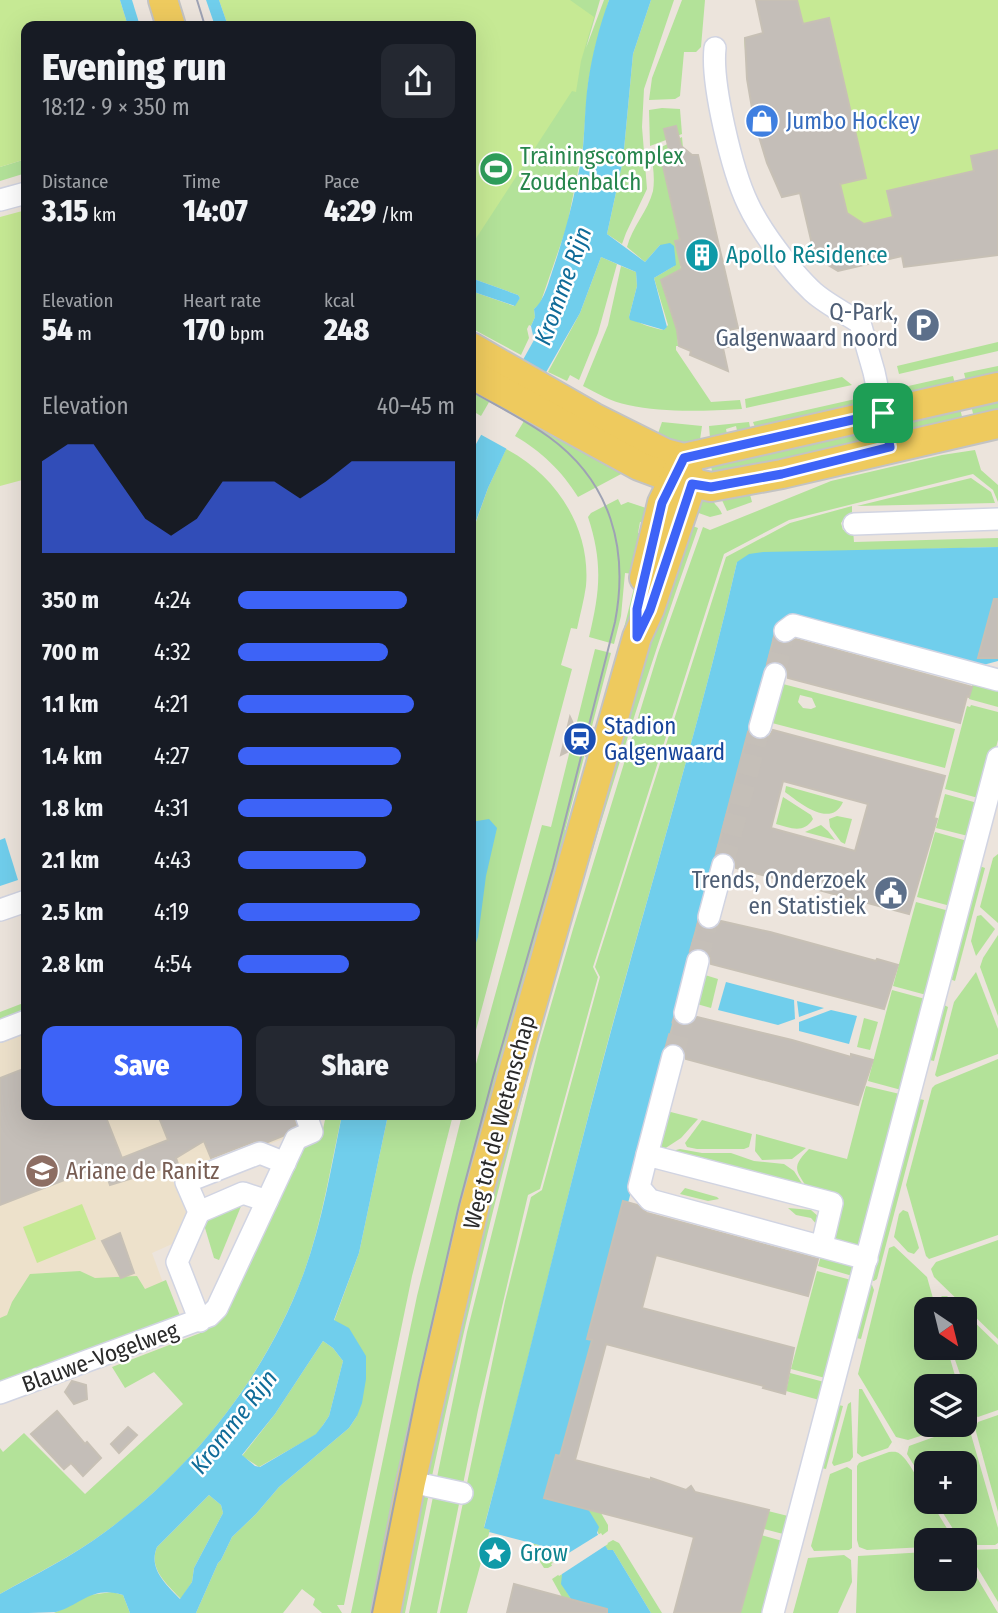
<!DOCTYPE html>
<meta charset="utf-8">
<style>
:root{--surface:#171b24;--page:#242831;--text:#f1f3f6;--muted:#9ea1a6;--accent:#3d63f7}
body{margin:0;font-family:"Fira Sans Condensed",sans-serif;background:var(--page);color:var(--text);height:100vh;display:flex;flex-direction:column;font-size:26px;white-space:nowrap}
*{box-sizing:border-box;margin:0}
p{font-size:23px;color:var(--muted)}
.icon{flex:none;width:38px;height:38px;fill:none;stroke:currentColor;stroke-width:2;stroke-linecap:round;stroke-linejoin:round}
.map{position:relative;flex:1;overflow:hidden}
.side{position:absolute;left:21px;top:21px;width:455px;height:1099px;display:flex;flex-direction:column;background:var(--surface);border-radius:14px;box-shadow:0 7px 28px #0002}
.side>*{flex:none}
.needle{width:46px;rotate:145deg}
.tools{position:absolute;left:914px;top:1297px;display:grid;gap:14px}
.tools a{display:grid;place-items:center;width:63px;height:63px;border-radius:14px;background:var(--surface);box-shadow:0 7px 28px #0002;font-size:35px}
.pin{position:absolute;display:grid;place-items:center;width:60px;height:60px;color:#fff;margin:-30px;border-radius:14px;box-shadow:0 4px 10px #0006}
.round{display:grid;place-items:center;flex:none;width:74px;height:74px;border-radius:14px;background:var(--page)}
.head{display:flex;align-items:center;justify-content:space-between;height:119px;padding:0 21px}
h1{font-size:38px;font-weight:800;line-height:52px}
.figures{display:grid;grid-template-columns:repeat(3,1fr);gap:10px;height:119px;padding:7px 21px}
.figures div{display:grid;align-content:center}
.figures b{font-size:30px;font-weight:800}
.figures small{font-size:19px;font-weight:400}
.figures p{font-size:19px}
.chart{height:196px;padding:14px 21px}
.chart p{display:flex;justify-content:space-between}
.chart svg{width:100%;height:126px;margin-top:7px;fill:var(--accent);opacity:.7}
.cta{display:flex;gap:14px;margin-top:auto;padding:14px 21px}
.cta a{flex:1;height:80px;border-radius:14px;background:var(--accent);color:#fff;font-size:28px;font-weight:800;line-height:80px;text-align:center}
.cta a+a{background:var(--page);color:var(--text)}
ul{padding:0 21px;list-style:none;font-size:23px}
li{display:grid;grid-template-columns:112px 84px 1fr;align-items:center;height:52px}
li i{height:18px;border-radius:9px;background:var(--accent)}
.map>svg:first-child{display:block}
.education{fill:#ede1cb}
.green{fill:#b3e299;fill-rule:evenodd}
.pitch{fill:#c6e994}
.water{fill:#70ceec;fill-rule:evenodd}
.pier{fill:#ece4dc}
.building{fill:#c4beb8;stroke:#c7c0b5;stroke-width:2;fill-rule:evenodd}
.lines{fill:none;stroke-linecap:round;stroke-linejoin:round}
.minor-tunnel{stroke:#c5bfb8;stroke-width:21;stroke-dasharray:21 10;stroke-linecap:butt}
.minor-casing{stroke:#d1d4e2;stroke-width:24}
.major-casing{stroke:#c3c3c3;stroke-width:32}
.minor{stroke:#fff;stroke-width:21}
.major{stroke:#eeca5e;stroke-width:28}
.tram{stroke:#9ea2b4;stroke-width:2}
.route-casing{stroke:#fff;stroke-width:14}
.route{stroke:#3d63f7;stroke-width:9}
.labels{text-anchor:middle;dominant-baseline:central;stroke-width:5;stroke-linejoin:round;paint-order:stroke}
.shop-label{font-size:23px;fill:#366cbe;stroke:#fff;text-anchor:start}
.leisure-label{font-size:23px;fill:#27864d;stroke:#fff;text-anchor:start}
.culture-label{font-size:23px;fill:#0d838f;stroke:#fff;text-anchor:start}
.service-label{font-size:23px;fill:#4e5e75;stroke:#fff;text-anchor:end}
.transit-label{font-size:23px;fill:#164399;stroke:#fff;text-anchor:start}
.street-label{font-size:23px;fill:#2a2a2a;stroke:#fff}
.education-label{font-size:23px;fill:#785e54;stroke:#fff;text-anchor:start}
.water-label{font-size:24px;font-style:italic;fill:#0f6b98;stroke:#fff}
</style>
<div class="map">
<svg width="998" height="1613" viewBox="0 0 998 1613">
<rect width="100%" height="100%" fill="#ece4dc"/>
<polygon class="education" points="26,1028 26,1115 301,1115 306,1130 173,1181 189,1218 181,1240 152,1253 176,1318 0,1384 0,1038"/>
<g class="green">
<polygon points="533,0 600,0 586,48 604,0 609,0 595,48 588,84 583,146 567,226 540,304 534,309 535,317 531,326 529,325 527,329 529,338 521,355 471,328 471,291 514,306 520,298 518,295 471,278 471,207"/>
<polygon points="651,0 674,0 644,89 642,127 647,189 626,233 622,244 607,234 623,160 633,54"/>
<polygon points="682,0 705,0 701,47 696,52 684,52 680,96 675,99 649,100 652,78"/>
<polygon points="662,108 680,109 682,134 650,146 649,110"/>
<path d="M682 137 683 148 672 150 669 154H660L685 262 680 263 681 269 661 280 677 330 678 346H676V350L711 402 740 400 742 409C705 411 664 413 628 405 611 402 597 393 583 386L608 325 621 266 636 272 637 286 629 317C641 324 651 328 664 330L668 325 654 278 674 266 660 245 645 262 627 247C632 227 648 211 653 191 655 179 653 165 651 152Z"/>
<polygon points="26,159 26,173 0,181 0,167"/>
<polygon points="601,257 617,264 598,333 579,380 570,375 567,381 548,372 580,313"/>
<polygon points="998,342 998,351 899,374 897,366"/>
<polygon points="998,366 998,378 967,385 964,373"/>
<polygon points="953,376 956,388 893,403 886,391"/>
<polygon points="842,377 852,385 746,408 745,399"/>
<polygon points="471,378 492,397 481,416 471,410"/>
<polygon points="998,395 998,417 975,422 970,401"/>
<polygon points="860,398 869,406 756,430 753,422"/>
<polygon points="959,404 964,425 899,433 894,419"/>
<path d="M527 416 623 473 578 497C561 470 542 452 515 436Z"/>
<polygon points="662,422 702,426 699,447 655,442"/>
<polygon points="749,422 751,432 738,435 736,426 726,429 727,434 710,438 709,426"/>
<polygon points="875,425 877,438 714,481 710,461"/>
<path d="M506 449C556 475 591 528 586 586 584 600 580 615 577 629L571 628 561 665 572 669 471 1049V536L488 488Z"/>
<polygon points="975,450 981,470 998,485 998,502 993,490 973,474 789,520 724,554 593,967 598,977 540,1189 528,1195 478,1410 437,1613 409,1613 467,1332 539,1046 573,929 658,653 703,527 710,530 831,481 942,455"/>
<polygon points="971,478 991,492 995,503 857,506"/>
<polygon points="749,491 752,502 727,511 721,498"/>
<path d="M710 495C712 503 719 506 722 514L710 517 690 510 700 498Z"/>
<path d="M618 499 621 505 628 502 649 509 646 523 640 522 638 533 643 534 634 574 625 573 621 616 614 644 589 637C600 591 603 563 588 517L591 513Z"/>
<path d="M852 506V518L844 519 841 523 843 530H853L854 542 998 538V547L851 551 737 562C699 728 648 892 604 1056 562 1213 527 1371 484 1527L490 1530 467 1613H440L505 1301 531 1197 542 1190 600 977 595 967 726 557 790 523Z"/>
<path d="M684 523 698 528C588 840 499 1158 431 1481L420 1478 477 1230Z"/>
<polygon points="634,588 639,589 627,641 379,1613 351,1613 417,1296 462,1115 471,1115 471,1082 542,825 551,827 595,649 611,653 565,830 570,832 591,760"/>
<polygon points="974,678 998,685 998,707 969,699"/>
<path d="M783 684 955 729 945 768 772 723ZM800 695 812 698 816 707 811 709 803 708 798 702Z"/>
<polygon points="971,705 998,712 998,740 982,799 945,789 967,706 970,707"/>
<path d="M786 786 843 802C831 829 800 803 785 792Z"/>
<polygon points="945,794 981,804 972,837 936,828"/>
<path d="M783 797 811 815 813 819C804 834 790 828 776 824Z"/>
<polygon points="837,816 852,819 845,844 841,842 830,827 829,819"/>
<polygon points="821,825 828,831 835,840 805,832"/>
<polygon points="935,832 971,842 954,907 917,897"/>
<polygon points="998,854 998,923 980,907 993,858"/>
<polygon points="977,865 985,868 955,981 947,978"/>
<polygon points="916,902 953,912 930,996 893,986"/>
<polygon points="981,915 995,929 976,956 971,941 977,916"/>
<polygon points="998,935 998,1016 980,967 983,958"/>
<polygon points="976,972 998,1029 998,1054 937,1077 935,1075 954,1002"/>
<polygon points="705,975 718,979 711,1008 697,1004"/>
<polygon points="892,990 929,1000 905,1091 868,1081"/>
<polygon points="26,1002 26,1016 0,1026 0,1012"/>
<polygon points="940,1003 948,1007 934,1061 925,1059"/>
<polygon points="864,1018 878,1022 870,1050 857,1047"/>
<polygon points="998,1059 998,1235 929,1259 926,1256 906,1185 932,1088 935,1085"/>
<path d="M866 1086 904 1095 860 1248 825 1242 836 1201 810 1194C799 1171 788 1170 809 1149L847 1159Z"/>
<polygon points="915,1098 924,1100 877,1279 874,1281 867,1279"/>
<polygon points="663,1110 698,1119 681,1138 658,1153"/>
<path d="M326 1115H342C330 1168 322 1224 303 1275 265 1376 193 1469 105 1532 73 1556 35 1574 0 1594V1448L3 1452 24 1433 85 1494 183 1404 154 1372 125 1388 112 1367 203 1332 215 1324 305 1143 322 1134Z"/>
<polygon points="388,1115 453,1115 412,1276 344,1605 337,1605 342,1613 322,1613 313,1605 315,1599 302,1589 283,1613 196,1613 218,1563 221,1560 232,1537 256,1514 279,1487 349,1428 357,1416 334,1321 359,1253"/>
<polygon points="702,1120 752,1134 749,1147 744,1149 697,1149 687,1147 685,1143"/>
<polygon points="756,1134 806,1148 792,1159 762,1160 755,1151"/>
<polygon points="680,1149 702,1153 731,1153 754,1161 784,1164 794,1171 803,1185 668,1152"/>
<polygon points="685,1188 717,1197 719,1199 708,1201 680,1194"/>
<polygon points="244,1199 219,1260 214,1258 202,1218"/>
<polygon points="788,1208 811,1210 819,1217 818,1226 811,1218 796,1215"/>
<polygon points="903,1210 908,1212 919,1248 914,1254 908,1252 894,1237 899,1214"/>
<polygon points="998,1240 998,1339 934,1277 931,1269 936,1262"/>
<polygon points="894,1246 927,1277 936,1309 926,1309 926,1348 947,1348 958,1386 926,1386 926,1424 954,1425 908,1440 896,1437 858,1374 889,1248"/>
<polygon points="823,1249 854,1259 856,1277 818,1266"/>
<polygon points="80,1271 95,1278 137,1276 145,1289 166,1280 182,1321 0,1388 0,1318 7,1315 12,1302 30,1274"/>
<polygon points="817,1271 855,1281 829,1379 791,1369"/>
<polygon points="866,1284 872,1285 874,1290 861,1339 852,1337"/>
<polygon points="942,1296 947,1296 961,1309 941,1309 939,1299"/>
<polygon points="964,1312 998,1345 998,1410 978,1417 970,1413 964,1386 951,1348 964,1348"/>
<polygon points="323,1341 333,1348 343,1361 329,1416 317,1434 259,1467 242,1456 275,1414"/>
<polygon points="790,1373 828,1383 823,1401 786,1391"/>
<polygon points="859,1389 862,1389 892,1442 888,1448 862,1457 857,1453"/>
<polygon points="851,1402 853,1457 850,1461 834,1466 832,1463 848,1404"/>
<polygon points="834,1404 843,1406 826,1469 817,1467"/>
<polygon points="998,1415 998,1512 975,1428 978,1422"/>
<polygon points="962,1427 970,1431 998,1528 998,1543 995,1545 964,1545 964,1540 960,1540 936,1502 964,1502 964,1463 926,1463 926,1485 907,1454 909,1446"/>
<path d="M889 1452C894 1452 896 1451 900 1454 909 1460 926 1492 926 1502H931L954 1540H926V1547L867 1550 859 1547 857 1540V1466L859 1463Z"/>
<polygon points="847,1467 852,1470 852,1548 849,1550 814,1551 811,1546 830,1474"/>
<polygon points="417,1492 429,1493 405,1613 394,1613"/>
<path d="M209 1495 221 1505 223 1513 194 1568 192 1582 181 1599C167 1584 148 1569 157 1547Z"/>
<polygon points="588,1509 601,1513 608,1525 608,1531 600,1537"/>
<polygon points="768,1511 792,1517 787,1535 764,1529"/>
<polygon points="761,1535 786,1542 767,1613 740,1613"/>
<polygon points="613,1540 619,1543 662,1613 651,1613 613,1550 608,1550 604,1545"/>
<polygon points="526,1542 539,1545 547,1559 555,1564 548,1568 544,1568 533,1551 524,1549"/>
<polygon points="998,1549 998,1602 968,1552 970,1550"/>
<polygon points="926,1552 926,1578 964,1578 964,1556 998,1613 856,1613 858,1556"/>
<polygon points="844,1555 851,1560 852,1582 838,1613 793,1613 808,1558"/>
<polygon points="561,1573 563,1578 562,1584 571,1599 562,1597 552,1579"/>
<polygon points="112,1592 123,1595 130,1613 54,1613 90,1595"/>
</g>
<g class="pitch">
<polygon points="0,0 120,0 128,26 26,26 26,159 0,167"/>
<polygon points="219,0 570,0 594,17 581,61 576,92 572,91 471,246 471,26 228,26"/>
<path d="M756 0H998V255L904 267 901 253 891 255 892 259 838 271 815 257 804 192 782 197C759 145 748 95 744 38L768 32 761 23Z"/>
<polygon points="26,210 26,479 0,486 0,217"/>
<polygon points="82,1204 96,1239 37,1263 23,1227"/>
</g>
<g class="water">
<polygon points="120,0 132,0 140,26 128,26"/>
<polygon points="206,0 219,0 228,26 215,26"/>
<path d="M609 0H651L633 54 623 160 607 234 645 262 660 245 670 243 674 246 676 265 654 278 667 327 664 330 630 320 629 317 637 286 636 272 601 257 580 313 525 409 488 488 471 535V453L534 340 531 326 535 317 534 309C545 300 549 280 554 266 567 227 577 188 583 147 585 126 585 104 588 83 592 55 599 27 609 0Z"/>
<polygon points="471,278 518,295 520,298 515,306 471,291"/>
<path d="M998 547V661L972 668 782 619 550 1499 588 1509 599 1527 597 1533 608 1550H613L651 1613H587L571 1599 561 1584 562 1575 554 1561 547 1559 539 1545 489 1532 490 1530 484 1528C526 1371 562 1213 604 1057 648 892 699 728 737 562L749 554 763 552Z"/>
<polygon points="489,819 497,828 486,876 478,937 471,957 471,822"/>
<polygon points="5,838 18,880 0,886 0,840"/>
<polygon points="726,982 794,1000 795,1019 778,1025 718,1010"/>
<polygon points="797,1001 824,1008 799,1017"/>
<polygon points="831,1010 857,1016 849,1044 799,1031 799,1022"/>
<path d="M342 1115H388L359 1253 334 1320 349 1328 366 1356V1379L362 1403 357 1416 349 1428 279 1487 256 1514 232 1537 221 1560 218 1563 196 1613H130L123 1595C93 1585 82 1604 56 1612 42 1613 15 1613 0 1613V1594C36 1574 73 1556 105 1532 193 1468 265 1377 303 1275 322 1224 331 1168 342 1115ZM323 1341 333 1348 343 1361 329 1416 323 1425 316 1434 260 1467 255 1466 242 1455 275 1414ZM209 1495 221 1505 223 1513 194 1568 192 1582 180 1599C166 1584 148 1569 157 1547Z"/>
</g>
<g class="pier">
<polygon points="501,394 528,411 507,449 478,433"/>
<polygon points="601,1533 608,1544 559,1576 551,1564"/>
</g>
<g class="building">
<polygon points="756,0 797,0 803,24 829,18 866,178 840,184 847,213 864,224 893,217 887,191 974,171 971,156 998,150 998,255 904,267 902,256 838,271 815,257 800,193 782,197 767,163 754,120 747,79 745,38 763,33"/>
<polygon points="676,126 681,146 692,155 698,155 738,328 729,330 732,346 723,348 728,371 690,355 691,351 679,346 677,330 661,280 682,269 675,241 680,240 660,153 670,154 664,129"/>
<polygon points="994,599 998,599 998,658 978,658"/>
<polygon points="774,637 780,643 787,644 796,639 972,687 969,697 967,696 960,723 788,678 787,670 784,664 778,661 767,664"/>
<polygon points="570,717 580,739 593,729 586,756 579,746 561,755"/>
<path d="M773 730 945 776 934 818 937 819 909 914 736 868 735 861 732 855 726 852 716 854 748 732 756 739 763 740 769 737ZM783 781 868 804 855 851 771 828Z"/>
<polygon points="721,921 770,932 876,961 877,959 898,965 884,1009 711,964 710,957 707,951 701,948 690,951 698,923 705,929 712,930 718,927"/>
<polygon points="697,1017 792,1040 851,1057 851,1054 873,1060 858,1105 686,1059 685,1052 682,1046 676,1043 668,1044 674,1020 681,1025 688,1026"/>
<polygon points="26,1068 26,1115 105,1115 122,1158 168,1140 158,1115 293,1115 296,1125 283,1136 268,1142 255,1141 211,1158 204,1141 176,1158 178,1164 110,1185 103,1165 0,1205 0,1078"/>
<polygon points="623,1201 637,1205 647,1213 818,1259 808,1296 656,1255 642,1308 794,1348 785,1394 763,1388 764,1386 606,1344 575,1460 651,1480 651,1478 686,1490 691,1486 695,1492 769,1510 740,1613 674,1613 694,1537 544,1498 556,1455 560,1456 592,1340 587,1339"/>
<polygon points="120,1233 134,1273 121,1278 102,1241"/>
<polygon points="72,1381 86,1385 87,1399 74,1404 65,1392"/>
<polygon points="57,1411 85,1444 87,1442 101,1458 83,1476 71,1463 64,1469 31,1434"/>
<polygon points="128,1427 137,1435 119,1453 111,1444"/>
<polygon points="514,1584 607,1609 607,1613 507,1613"/>
</g>
<g class="lines">
<g class="minor-tunnel">
<polyline points="775,674 785,631"/>
<polyline points="723,865 760,727"/>
<polyline points="698,961 709,917"/>
<polyline points="673,1056 685,1013"/>
</g>
<g class="minor-casing">
<g id="minor">
<path d="M715 48C711 83 732 171 748 204 760 230 790 270 811 290 824 303 844 312 860 323L874 372 890 447"/>
<polyline points="0,200 26,193"/>
<polyline points="854,524 998,519"/>
<polyline points="785,631 793,625 998,680"/>
<polyline points="760,727 775,674"/>
<polyline points="0,910 26,901"/>
<polyline points="709,917 723,865"/>
<polyline points="685,1013 698,961"/>
<polyline points="0,1031 26,1021"/>
<polyline points="647,1155 673,1056"/>
<polyline points="199,1212 243,1193 267,1201"/>
<polyline points="822,1245 832,1203 647,1155 639,1187 650,1200 867,1259"/>
<polyline points="200,1321 177,1262 199,1212 186,1182 260,1153 285,1163"/>
<polyline points="0,1393 209,1316 217,1308 296,1139 312,1132 306,1115"/>
<polyline points="411,1482 462,1493"/>
<polyline points="773,1613 998,758"/>
</g>
</g>
<g class="major-casing">
<g id="major">
<polyline points="163,0 171,26"/>
<polyline points="471,347 593,417 665,453 684,458 998,387"/>
<polyline points="471,374 639,466 674,479 711,487 782,474 998,424"/>
<polyline points="644,578 662,503 681,464"/>
<polyline points="386,1613 411,1482 475,1205 637,637 650,609 692,484 684,458"/>
</g>
</g>
<use href="#minor" class="minor"/>
<use href="#major" class="major"/>
<g class="tram">
<polyline points="197,0 205,26"/>
<path d="M372 1613 419 1380 459 1205 493 1077 553 868 615 622C629 549 611 482 549 437 524 419 497 406 471 391"/>
</g>
</g>
<g class="lines">
<g class="route-casing">
<polygon id="route" points="883,413 890,447 782,474 711,487 692,484 650,610 637,637 637,609 662,503 684,458"/>
</g>
<use href="#route" class="route"/>
</g>
<defs>
<g id="shop-disc" transform="scale(1.75)"><circle r="9.5" fill="#3f7fe0" stroke="#fff"/><path d="M-5-2.5h2.3a2.7 3.5 0 0 1 5.4 0H5L5.5 6h-11ZM-1.5-2.5h3a1.5 2.3 0 0 0-3 0Z" fill="#fff"/></g>
<g id="stadium-disc" transform="scale(1.75)"><circle r="9.5" fill="#2e9e5b" stroke="#fff"/><path d="M0-5a6.5 5 0 1 0 0 10a6.5 5 0 1 0 0-10ZM-3.5-1.8h7v3.6h-7Z" fill="#fff"/></g>
<g id="building-disc" transform="scale(1.75)"><circle r="9.5" fill="#0f9aa8" stroke="#fff"/><path d="M-4-6H4V6H1V3H-1V6H-4ZM-2.5-4.3h1.7v1.8h-1.7ZM.8-4.3h1.7v1.8H.8ZM-2.5-1h1.7V.8h-1.7ZM.8-1h1.7V.8H.8Z" fill="#fff"/></g>
<g id="parking-disc" transform="scale(1.75)"><circle r="9.5" fill="#5c6f8a" stroke="#fff"/><path d="M-3.5-5.5H1a3.5 3.5 0 0 1 0 7H-1V5.5H-3.5ZM-1-3.4V-.6H.8a1.4 1.4 0 0 0 0-2.8Z" fill="#fff"/></g>
<g id="station-disc" transform="scale(1.75)"><circle r="9.5" fill="#1a4fb4" stroke="#fff"/><path d="M-3-6H3Q5-6 5-4V2Q5 4 3 4L4.5 6H3L1.5 4h-3L-3 6H-4.5L-3 4Q-5 4-5 2V-4Q-5-6-3-6ZM-3.5-4v3h7v-3ZM-3.5 1v1.5H-2V1ZM2 1v1.5H3.5V1Z" fill="#fff"/></g>
<g id="civic-disc" transform="scale(1.75)"><circle r="9.5" fill="#5c6f8a" stroke="#fff"/><path d="M-.6-6.5H3V-4.5H.6V-3L4-1V1h2V6H-6V1h2V-1L-.6-3ZM-1.2 2.5V6h2.4V2.5Z" fill="#fff"/></g>
<g id="school-disc" transform="scale(1.75)"><circle r="9.5" fill="#8d6e63" stroke="#fff"/><path d="M0-5L7-2L0 1L-7-2ZM-4 1L0 2.5L4 1V4Q0 6-4 4Z" fill="#fff"/></g>
<g id="sight-disc" transform="scale(1.75)"><circle r="9.5" fill="#0f9aa8" stroke="#fff"/><path d="M0-6L1.8-2.2L6-1.7L2.9 1.2L3.7 5.4L0 3.3L-3.7 5.4L-2.9 1.2L-6-1.7L-1.8-2.2Z" fill="#fff"/></g>
</defs>
<g fill-rule="evenodd">
<use href="#shop-disc" x="762" y="121"/>
<use href="#stadium-disc" x="496" y="169"/>
<use href="#building-disc" x="702" y="255"/>
<use href="#parking-disc" x="923" y="325"/>
<use href="#station-disc" x="580" y="739"/>
<use href="#civic-disc" x="891" y="893"/>
<use href="#school-disc" x="42" y="1171"/>
<use href="#sight-disc" x="495" y="1553"/>
</g>
<g class="labels">
<g class="shop-label">
<text x="786" y="121">Jumbo Hockey</text>
</g>
<g class="leisure-label">
<text x="520" y="156">Trainingscomplex<tspan x="520" dy="26">Zoudenbalch</tspan></text>
</g>
<g class="culture-label">
<text x="726" y="255">Apollo Résidence</text>
<text x="520" y="1553">Grow</text>
</g>
<g class="service-label">
<text x="898" y="312">Q-Park,<tspan x="898" dy="26">Galgenwaard noord</tspan></text>
<text x="866" y="880">Trends, Onderzoek<tspan x="866" dy="26">en Statistiek</tspan></text>
</g>
<g class="transit-label">
<text x="604" y="726">Stadion<tspan x="604" dy="26">Galgenwaard</tspan></text>
</g>
<g class="street-label">
<text transform="translate(499 1122) rotate(-75)">Weg tot de Wetenschap</text>
<text transform="translate(100 1357) rotate(-20)">Blauwe-Vogelweg</text>
</g>
<g class="education-label">
<text x="66" y="1171">Ariane de Ranitz</text>
</g>
<g class="water-label">
<text transform="translate(563 286) rotate(-70)">Kromme Rijn</text>
<text transform="translate(234 1422) rotate(-52)">Kromme Rijn</text>
</g>
</g>
</svg>
<div class="tools">
<a><svg class="needle" viewBox="-14 -14 28 28"><path d="M0-13l5 13h-10z" fill="#e53935"/><path d="M0 13l5-13h-10z" fill="#9ea1a6"/></svg></a>
<a><svg class="icon" aria-label="layers" viewBox="0 0 24 24"><path d="M12 4l9 5-9 5-9-5zM3 14l9 5 9-5"/></svg></a>
<a>+</a>
<a>−</a>
</div>
<div class="pin" style="left:883px;top:413px;background:#1e9e55"><svg class="icon" aria-label="arrive" viewBox="0 0 24 24"><path d="M6 21V4h12l-3 4 3 4H6"/></svg></div>
<section class="side">
<div class="head"><div><h1>Evening run</h1><p>18:12 · 9 × 350 m</p></div><a class="round"><svg class="icon" aria-label="share" viewBox="0 0 24 24"><path d="M12 15V3M7 8l5-5 5 5M5 13v7h14v-7"/></svg></a></div>
<div class="figures">
<div><p>Distance</p><b>3.15<small> km</small></b></div>
<div><p>Time</p><b>14:07</b></div>
<div><p>Pace</p><b>4:29<small> /km</small></b></div>
</div>
<div class="figures">
<div><p>Elevation</p><b>54<small> m</small></b></div>
<div><p>Heart rate</p><b>170<small> bpm</small></b></div>
<div><p>kcal</p><b>248</b></div>
</div>
<div class="chart"><p><span>Elevation</span>40–45 m</p>
<svg viewBox="0 0 160 44" preserveAspectRatio="none"><path d="M0 44V12L10 6L20 6L30 19L40 32L50 38L60 32L70 19L80 19L90 19L100 25L110 19L120 12L130 12L140 12L150 12L160 12V44z"/></svg>
</div>
<ul>
<li><b>350 m</b>4:24<i style="width:78%"></i></li>
<li><b>700 m</b>4:32<i style="width:69%"></i></li>
<li><b>1.1 km</b>4:21<i style="width:81%"></i></li>
<li><b>1.4 km</b>4:27<i style="width:75%"></i></li>
<li><b>1.8 km</b>4:31<i style="width:71%"></i></li>
<li><b>2.1 km</b>4:43<i style="width:59%"></i></li>
<li><b>2.5 km</b>4:19<i style="width:84%"></i></li>
<li><b>2.8 km</b>4:54<i style="width:51%"></i></li>
</ul>
<div class="cta"><a>Save</a><a>Share</a></div>
</section>
</div>
